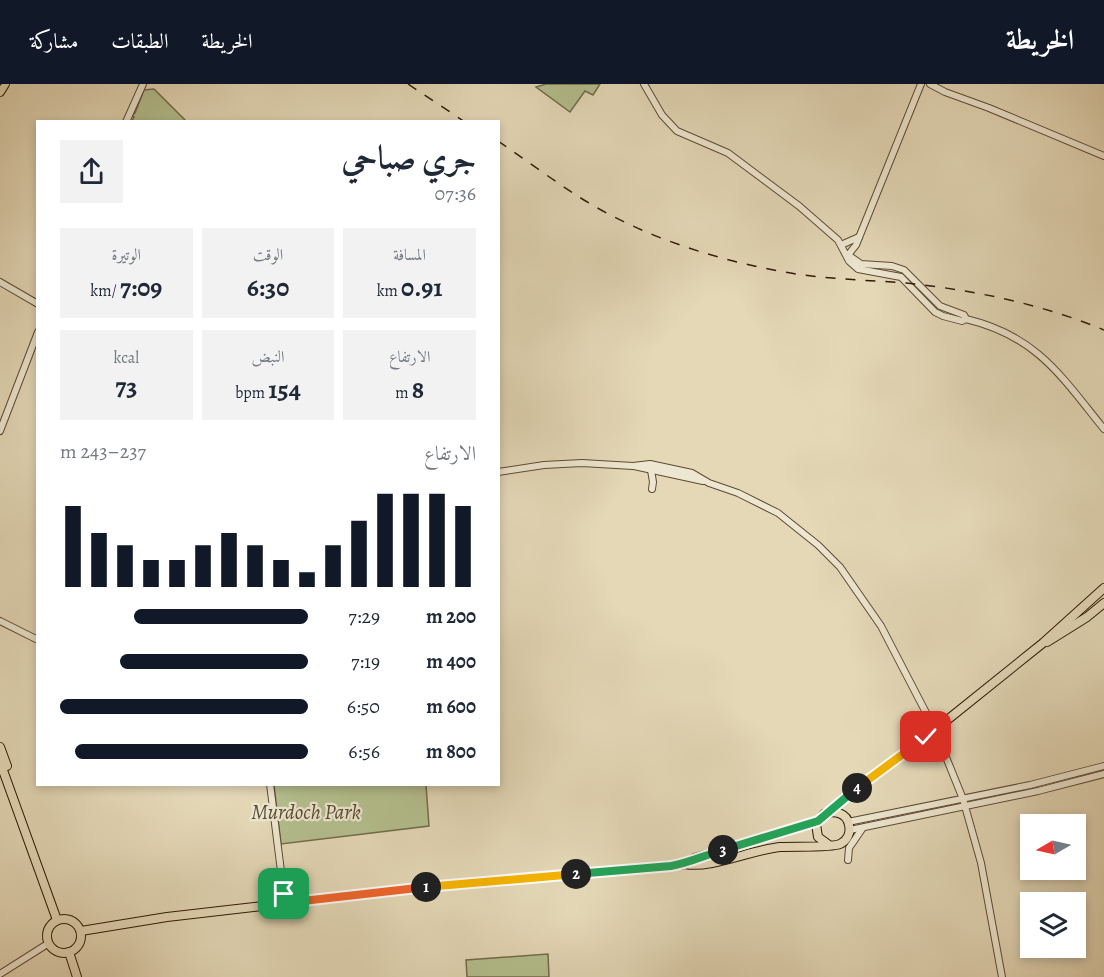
<!DOCTYPE html>
<html lang="ar">
<meta charset="utf-8">
<style>
:root{--surface:#fff;--page:#f2f2f3;--text:#1f2937;--muted:#747a83;--accent:#111827}
body{margin:0;font-family:Alegreya,Amiri,serif;background:var(--page);color:var(--text);direction:rtl;height:100vh;display:flex;flex-direction:column;font-size:22px;white-space:nowrap}
*{box-sizing:border-box;margin:0}
p{font-size:20px;color:var(--muted)}
.icon{flex:none;width:33px;height:33px;fill:none;stroke:currentColor;stroke-width:2;stroke-linecap:round;stroke-linejoin:round}
.map{position:relative;flex:1;overflow:hidden;direction:ltr}
.drawer{position:absolute;left:36px;top:36px;width:464px;height:666px;display:flex;flex-direction:column;background:var(--surface);border-radius:0px;box-shadow:0 3px 9px #0003;direction:rtl}
.drawer>*{flex:none}
.needle{width:39px;rotate:261deg}
.buttons{position:absolute;left:1020px;top:730px;display:grid;gap:12px}
.buttons a{display:grid;place-items:center;width:66px;height:66px;border-radius:0px;background:var(--surface);box-shadow:0 3px 9px #0003;font-size:30px}
.pin{position:absolute;display:grid;place-items:center;width:51px;height:51px;color:#fff;margin:-26px;border-radius:12px;box-shadow:0 3px 9px #0006}
.km{position:absolute;width:30px;height:30px;margin:-15px;border-radius:50%;background:#222;color:#fff;font-size:16px;line-height:30px;text-align:center}
.round{display:grid;place-items:center;flex:none;width:63px;height:63px;border-radius:0px;background:var(--page)}
.overview{display:flex;align-items:center;justify-content:space-between;height:102px;padding:0 24px}
h1{font-size:33px;font-weight:700;line-height:45px}
.stats{display:grid;grid-template-columns:repeat(3,1fr);gap:9px;height:102px;padding:6px 24px}
.stats div{display:grid;align-content:center;border-radius:0px;background:var(--page);text-align:center}
.stats b{font-size:26px;font-weight:700}
.stats small{font-size:16px;font-weight:400}
.stats p{font-size:16px}
.chart{height:168px;padding:12px 24px}
.chart p{display:flex;justify-content:space-between}
.chart svg{width:100%;height:108px;margin-top:6px;stroke:var(--accent);stroke-width:6}
ul{padding:0 24px;list-style:none;font-size:20px}
li{display:grid;grid-template-columns:96px 72px 1fr;align-items:center;height:45px}
li i{height:15px;border-radius:8px;background:var(--accent)}
header{display:flex;align-items:center;gap:36px;box-sizing:border-box;height:84px;padding:0 30px;background:var(--accent);color:#fff}
header strong{font-size:28px}
nav{display:flex;gap:33px;margin-inline-start:auto;font-size:21px}
.map>svg:first-child{display:block}
.green{fill:#b4bf8e;stroke:#726c4c;stroke-width:1.5}
.lines{fill:none;stroke-linecap:round;stroke-linejoin:round}
.minor-casing{stroke:#5e4a34;stroke-width:8}
.major-casing{stroke:#311a09;stroke-width:10}
.minor{stroke:#ede6d0;stroke-width:6}
.major{stroke:#e4d8b7;stroke-width:8}
.tram{stroke:#311a09;stroke-width:1.5}
.rail{stroke:#311a09;stroke-width:1.5;stroke-dasharray:10 10;stroke-linecap:butt}
.split-1-casing{stroke:#fff;stroke-width:12}
.split-2-casing{stroke:#fff;stroke-width:12}
.split-3-casing{stroke:#fff;stroke-width:12}
.split-4-casing{stroke:#fff;stroke-width:12}
.split-5-casing{stroke:#fff;stroke-width:12}
.split-1{stroke:#f0652b;stroke-width:8}
.split-2{stroke:#f5b400;stroke-width:8}
.split-3{stroke:#22a559;stroke-width:8}
.split-4{stroke:#22a559;stroke-width:8}
.split-5{stroke:#f5b400;stroke-width:8}
.labels{text-anchor:middle;dominant-baseline:central;stroke-width:4.5;stroke-linejoin:round;paint-order:stroke}
.park-label{font-size:21px;font-style:italic;fill:#584c31;stroke:#ede6d0}
</style>
<header>
<strong>الخريطة</strong>
<nav><a>الخريطة</a><a>الطبقات</a><a>مشاركة</a></nav>
</header>
<div class="map">
<svg width="1104" height="893" viewBox="0 0 1104 893">
<rect width="100%" height="100%" fill="#e4d8b7"/>
<filter id="stains"><feTurbulence type="fractalNoise" baseFrequency=".00333" numOctaves="4"/><feColorMatrix values="0 0 0 0 .2 0 0 0 0 .09 0 0 0 0 .02 0 0 0 .5 -.17"/></filter>
<radialGradient id="worn" r=".72"><stop offset=".6" stop-color="#630" stop-opacity="0"/><stop offset="1" stop-color="#630" stop-opacity=".3"/></radialGradient>
<g class="green">
<polygon points="546,0 600,0 593,11 585,7 570,28 536,3"/>
<polygon points="154,5 186,37 132,37 134,33 132,31 135,29 144,6"/>
<polygon points="274,701 426,701 429,742 281,760"/>
<polygon points="548,870 549,893 467,893 466,876"/>
</g>
<g class="lines">
<g class="minor-casing">
<g id="minor">
<polyline points="644,0 662,31 677,47 728,69 799,122 838,156 849,177 858,185 901,193 935,228 943,232 962,237 966,235"/>
<polyline points="930,0 945,8 989,24 1104,72"/>
<polyline points="126,38 143,0"/>
<polyline points="841,161 859,153"/>
<path d="M848 171 861 180 892 182 904 186 940 222 964 231 966 235C1037 252 1061 292 1104 345"/>
<polyline points="848,171 856,161 921,0"/>
<polyline points="0,198 38,220"/>
<polyline points="0,347 38,248"/>
<polyline points="634,382 703,397"/>
<polyline points="651,386 653,398 652,405"/>
<polyline points="498,388 544,381 582,379 633,382 650,380 692,389 709,399 738,409 778,429 818,461 840,483 881,542 935,646 963,715 981,779 1002,893"/>
<polyline points="0,537 38,556"/>
<polyline points="270,700 285,819"/>
<polyline points="848,738 1030,701 1104,682"/>
<polyline points="850,746 1038,707 1104,690"/>
<polyline points="848,776 849,764 862,745"/>
<polyline points="0,890 49,859"/>
</g>
</g>
<g class="major-casing">
<g id="major">
<polyline points="0,8 5,0"/>
<polyline points="1047,558 1087,533 1104,519"/>
<polyline points="0,663 7,682"/>
<polyline points="0,678 57,836"/>
<polyline points="831,728 844,714 926,653 1043,559 1104,504"/>
<path d="M685 780C711 785 751 766 780 763 793 762 831 764 840 760 847 757 851 749 849 741 847 729 835 726 824 730L816 740 818 753 829 761"/>
<circle cx="64" cy="852" r="17"/>
<polyline points="81,847 167,833 428,803 671,782 685,780 695,774 818,737"/>
<polyline points="69,868 77,893"/>
</g>
</g>
<use href="#minor" class="minor"/>
<use href="#major" class="major"/>
<polyline class="tram" points="0,1 1,0"/>
<g class="rail">
<polyline points="408,0 465,38"/>
<path d="M498 57C524 75 550 94 576 111 638 151 712 175 784 188 824 195 865 196 906 199 973 206 1042 220 1104 246"/>
</g>
</g>
<g class="lines">
<g class="split-1-casing">
<polyline id="split-1" points="284,810 285,819 426,803"/>
</g>
<g class="split-2-casing">
<polyline id="split-2" points="426,803 576,790"/>
</g>
<g class="split-3-casing">
<path id="split-3" d="M576 790 671 782C689 779 705 771 723 766"/>
</g>
<g class="split-4-casing">
<polyline id="split-4" points="723,766 818,737 857,704"/>
</g>
<g class="split-5-casing">
<polyline id="split-5" points="857,704 926,653"/>
</g>
<use href="#split-1" class="split-1"/>
<use href="#split-2" class="split-2"/>
<use href="#split-3" class="split-3"/>
<use href="#split-4" class="split-4"/>
<use href="#split-5" class="split-5"/>
</g>
<g class="labels">
<g class="park-label">
<text x="306" y="728">Murdoch Park</text>
</g>
</g>
<rect width="100%" height="100%" filter="url(#stains)"/>
<rect width="100%" height="100%" fill="url(#worn)"/>
</svg>
<div class="buttons">
<a><svg class="needle" viewBox="-14 -14 28 28"><path d="M0-13l5 13h-10z" fill="#e53935"/><path d="M0 13l5-13h-10z" fill="#747a83"/></svg></a>
<a><svg class="icon" aria-label="layers" viewBox="0 0 24 24"><path d="M12 4l9 5-9 5-9-5zM3 14l9 5 9-5"/></svg></a>
</div>
<div class="pin" style="left:284px;top:810px;background:#1e9e55"><svg class="icon" aria-label="arrive" viewBox="0 0 24 24"><path d="M6 21V4h12l-3 4 3 4H6"/></svg></div>
<div class="pin" style="left:926px;top:653px;background:#d93025"><svg class="icon" aria-label="check" viewBox="0 0 24 24"><path d="M5 12l5 5 9-10"/></svg></div>
<b class="km" style="left:426px;top:803px">1</b>
<b class="km" style="left:576px;top:790px">2</b>
<b class="km" style="left:723px;top:766px">3</b>
<b class="km" style="left:857px;top:704px">4</b>
<section class="drawer">
<div class="overview"><div><h1>جري صباحي</h1><p>07:36</p></div><a class="round"><svg class="icon" aria-label="share" viewBox="0 0 24 24"><path d="M12 15V3M7 8l5-5 5 5M5 13v7h14v-7"/></svg></a></div>
<div class="stats">
<div><p>المسافة</p><b>0.91<small> km</small></b></div>
<div><p>الوقت</p><b>6:30</b></div>
<div><p>الوتيرة</p><b>7:09<small> /km</small></b></div>
</div>
<div class="stats">
<div><p>الارتفاع</p><b>8<small> m</small></b></div>
<div><p>النبض</p><b>154<small> bpm</small></b></div>
<div><p>kcal</p><b>73</b></div>
</div>
<div class="chart"><p><span>الارتفاع</span>237–243 m</p>
<svg viewBox="0 0 160 44" preserveAspectRatio="none"><path d="M5 44V11M15 44V22M25 44V27M35 44V33M45 44V33M55 44V27M65 44V22M75 44V27M85 44V33M95 44V38M105 44V27M115 44V17M125 44V6M135 44V6M145 44V6M155 44V11"/></svg>
</div>
<ul>
<li><b>200 m</b>7:29<i style="width:70%"></i></li>
<li><b>400 m</b>7:19<i style="width:76%"></i></li>
<li><b>600 m</b>6:50<i style="width:100%"></i></li>
<li><b>800 m</b>6:56<i style="width:94%"></i></li>
</ul>
</section>
</div>
